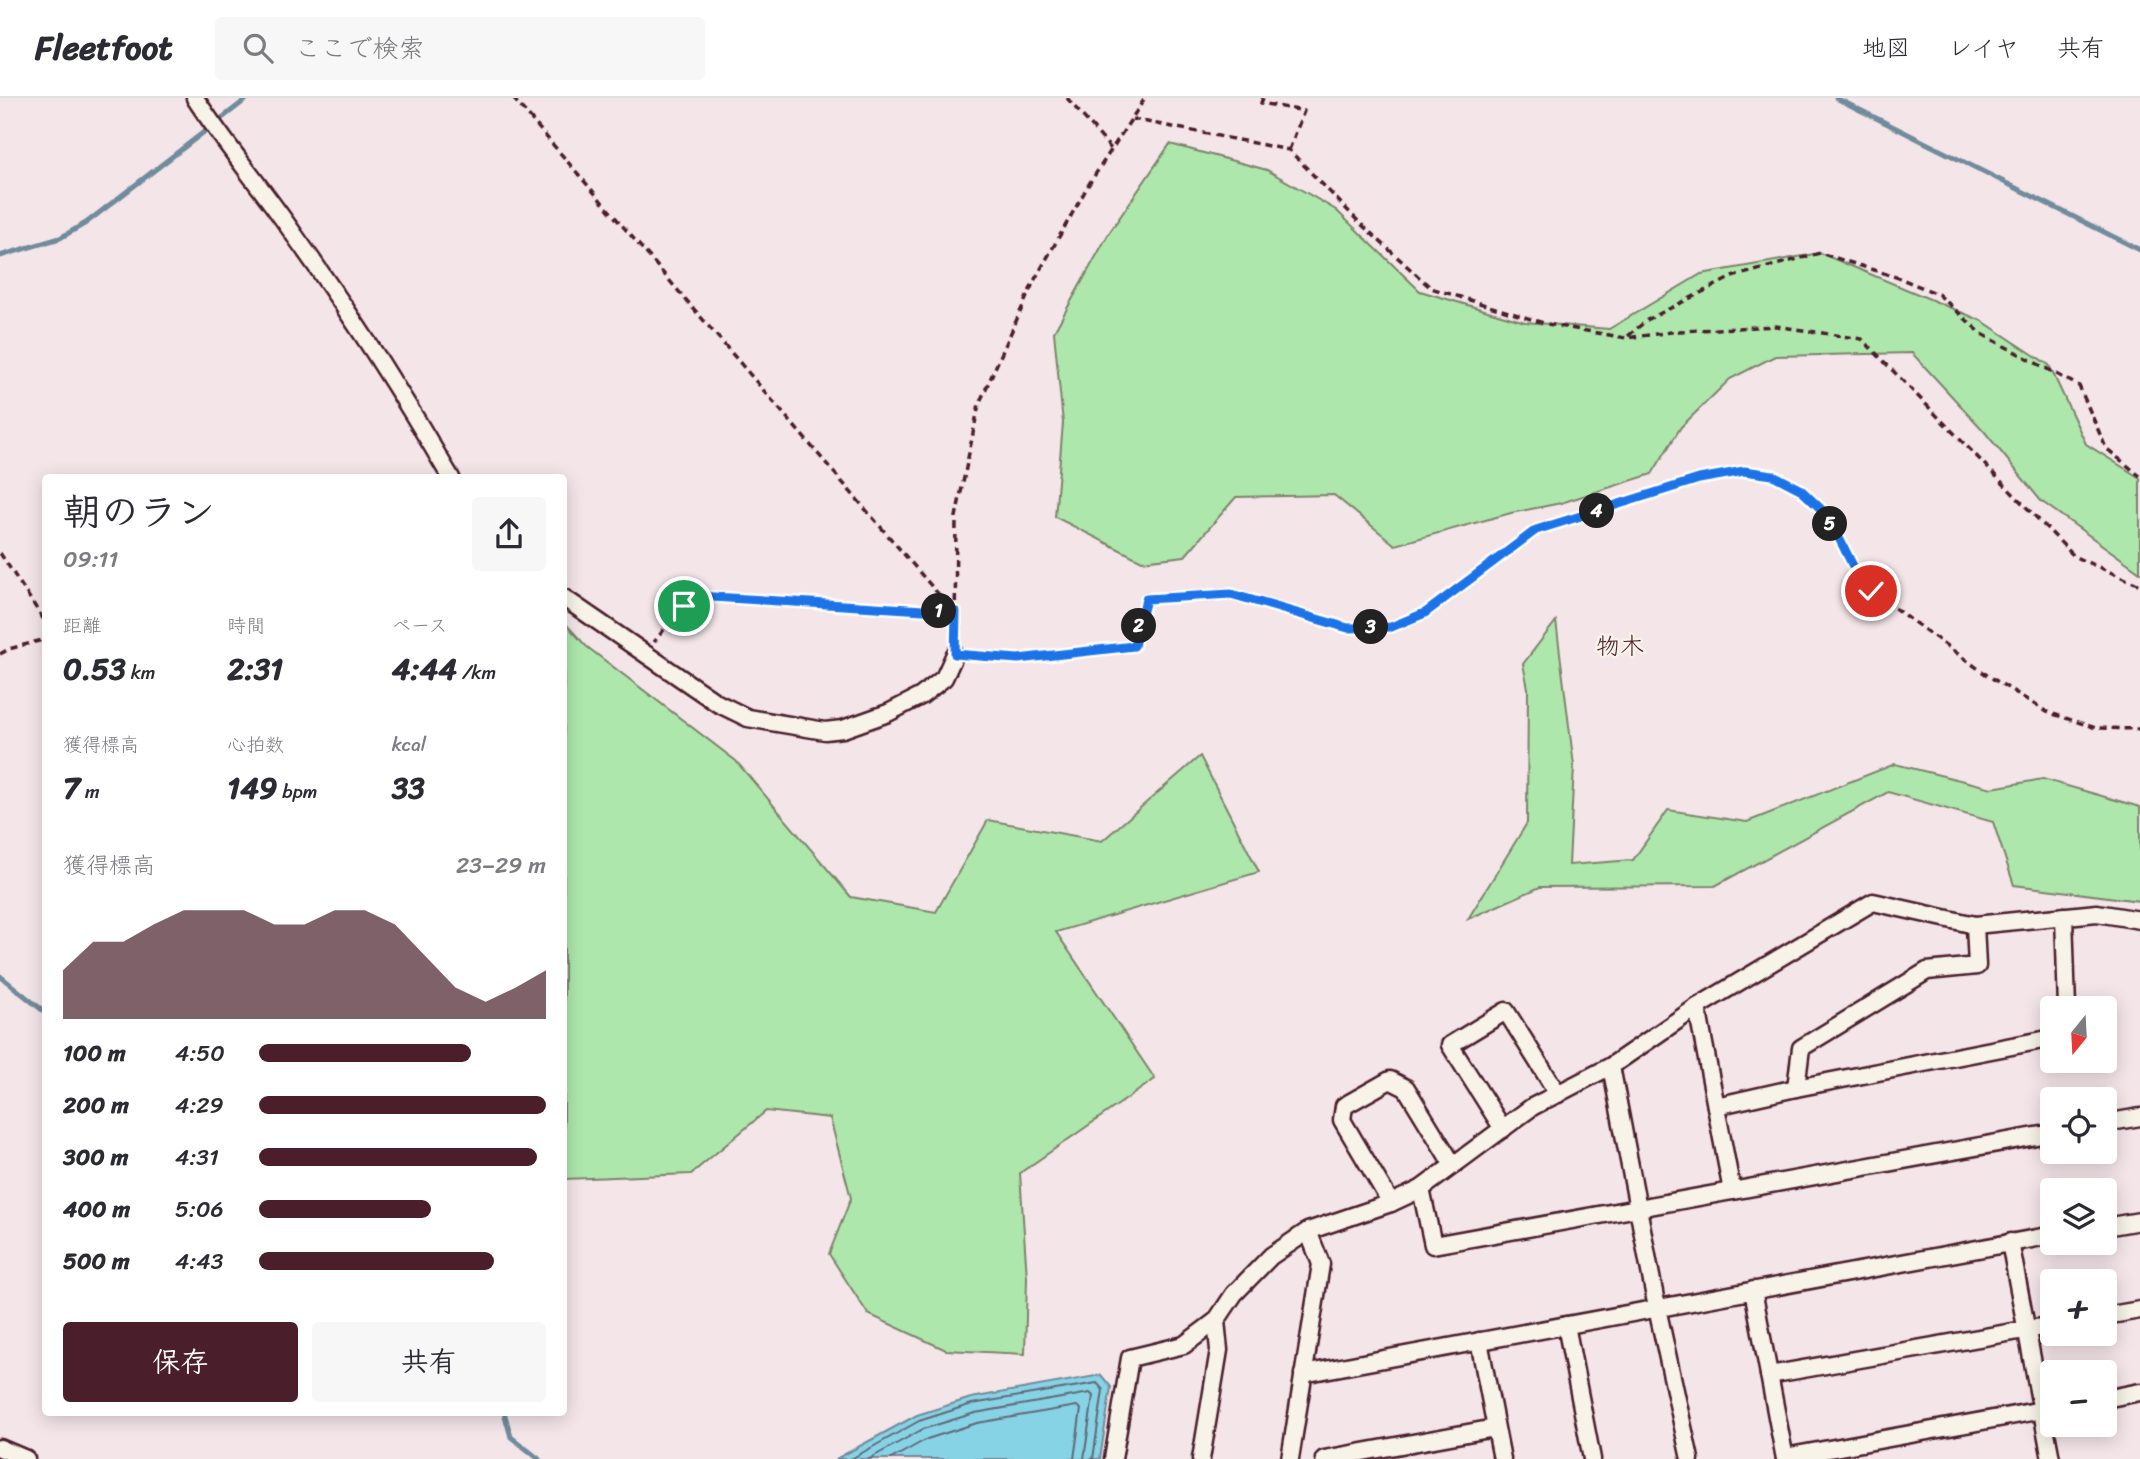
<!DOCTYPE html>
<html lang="ja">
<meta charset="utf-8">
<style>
:root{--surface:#fff;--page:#f7f7f7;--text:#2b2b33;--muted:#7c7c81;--line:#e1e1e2;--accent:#4a1f2b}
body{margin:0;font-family:Sriracha,"Klee One",sans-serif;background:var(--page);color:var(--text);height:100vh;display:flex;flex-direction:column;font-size:26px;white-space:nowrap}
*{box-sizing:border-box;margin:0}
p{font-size:23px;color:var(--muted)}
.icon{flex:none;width:38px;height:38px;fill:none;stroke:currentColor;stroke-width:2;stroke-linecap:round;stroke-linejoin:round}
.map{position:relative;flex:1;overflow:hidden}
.panel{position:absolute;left:42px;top:376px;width:525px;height:942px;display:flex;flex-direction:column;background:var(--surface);border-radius:7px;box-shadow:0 4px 18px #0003}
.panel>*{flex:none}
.needle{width:46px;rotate:198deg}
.tools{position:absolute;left:2040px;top:898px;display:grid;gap:14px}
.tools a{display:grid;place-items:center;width:77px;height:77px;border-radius:7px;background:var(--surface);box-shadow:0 4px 18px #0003;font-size:35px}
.pin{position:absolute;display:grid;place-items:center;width:60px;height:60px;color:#fff;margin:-30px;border:4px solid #fff;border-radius:50%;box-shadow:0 2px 7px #0007}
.km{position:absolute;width:35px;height:35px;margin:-18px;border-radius:50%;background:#222;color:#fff;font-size:19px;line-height:35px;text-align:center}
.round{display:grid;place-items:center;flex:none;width:74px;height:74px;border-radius:7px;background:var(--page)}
.headline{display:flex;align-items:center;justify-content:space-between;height:119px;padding:0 21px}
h1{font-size:38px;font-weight:700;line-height:52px}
.figures{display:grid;grid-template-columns:repeat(3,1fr);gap:10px;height:119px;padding:7px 21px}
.figures div{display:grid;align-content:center}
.figures b{font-size:30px;font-weight:700}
.figures small{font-size:19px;font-weight:400}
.figures p{font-size:19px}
.chart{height:196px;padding:14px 21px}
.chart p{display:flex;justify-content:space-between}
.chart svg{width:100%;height:126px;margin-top:7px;fill:var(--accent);opacity:.7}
.primary-button{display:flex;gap:14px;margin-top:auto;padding:14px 21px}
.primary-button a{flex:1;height:80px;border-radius:7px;background:var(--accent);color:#fff;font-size:28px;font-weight:700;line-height:80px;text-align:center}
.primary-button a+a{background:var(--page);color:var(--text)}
ul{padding:0 21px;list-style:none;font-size:23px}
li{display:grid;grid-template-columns:112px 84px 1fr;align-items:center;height:52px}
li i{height:18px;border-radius:9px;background:var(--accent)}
header{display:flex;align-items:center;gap:42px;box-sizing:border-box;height:98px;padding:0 35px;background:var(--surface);border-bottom:2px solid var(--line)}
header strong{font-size:33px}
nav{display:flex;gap:38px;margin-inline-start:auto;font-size:24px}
.search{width:490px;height:63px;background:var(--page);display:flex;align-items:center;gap:18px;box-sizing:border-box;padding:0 24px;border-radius:7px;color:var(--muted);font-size:26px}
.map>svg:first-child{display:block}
.green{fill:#aee7ac;stroke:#7c836c;stroke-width:2}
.water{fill:#87d3e6;stroke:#6f8b9b;stroke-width:2}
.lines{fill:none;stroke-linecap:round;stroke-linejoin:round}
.shore{stroke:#626776;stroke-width:2}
.stream{stroke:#6f8b9b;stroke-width:5}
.minor-casing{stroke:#4a1f2b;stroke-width:21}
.path{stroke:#4a1f2b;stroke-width:3.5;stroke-dasharray:7 5;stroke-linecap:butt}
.minor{stroke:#f7f3e8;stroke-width:16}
.route-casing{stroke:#fff;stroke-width:14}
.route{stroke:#1a73e8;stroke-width:9}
.labels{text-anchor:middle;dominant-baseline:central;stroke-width:5;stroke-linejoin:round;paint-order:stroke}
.quarter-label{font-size:24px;fill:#4a1f2b;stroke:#f7f3e8}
</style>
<header>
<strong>Fleetfoot</strong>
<div class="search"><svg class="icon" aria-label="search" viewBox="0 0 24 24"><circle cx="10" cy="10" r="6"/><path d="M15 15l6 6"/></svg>ここで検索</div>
<nav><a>地図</a><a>レイヤ</a><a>共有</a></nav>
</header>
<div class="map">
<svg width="2140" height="1361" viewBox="0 0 2140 1361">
<rect width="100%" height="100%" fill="#f4e5e9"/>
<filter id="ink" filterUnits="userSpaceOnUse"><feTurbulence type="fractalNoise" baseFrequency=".0143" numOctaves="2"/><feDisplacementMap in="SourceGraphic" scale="14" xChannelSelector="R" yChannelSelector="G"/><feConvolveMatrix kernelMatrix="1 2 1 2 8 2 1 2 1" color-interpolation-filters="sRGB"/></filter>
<g filter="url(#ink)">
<g class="green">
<polygon points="1170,46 1267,72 1336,112 1420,193 1525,224 1609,231 1701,176 1820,155 1982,223 2049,267 2086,346 2140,380 2140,474 2041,403 1984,333 1912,255 1775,258 1730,281 1681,329 1652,376 1561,405 1511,415 1395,447 1334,397 1236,399 1185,458 1142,463 1055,419 1063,325 1054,234 1109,135"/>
<polygon points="1556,523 1574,668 1569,767 1633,762 1668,712 1747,724 1895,666 1992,690 2043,681 2140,709 2140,803 2014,787 1993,724 1888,694 1715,788 1540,789 1468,821 1527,725 1528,590 1523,566"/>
<polygon points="564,524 586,548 736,663 851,799 936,814 988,722 1102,743 1200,658 1259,774 1056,834 1155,981 1020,1075 1027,1180 1025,1256 946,1252 868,1216 829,1156 851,1100 830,1020 766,1013 691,1076 564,1081"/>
</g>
<polygon class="water" points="1101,1277 1111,1289 1100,1361 836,1361 917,1317 971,1300"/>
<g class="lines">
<g class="shore">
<polyline points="851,1361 919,1323 972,1306 1097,1285 1103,1292 1093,1361"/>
<polyline points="869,1361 923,1331 975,1315 1090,1295 1093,1298 1084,1361"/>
<polyline points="891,1361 927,1341 977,1325 1077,1308 1081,1311 1074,1361"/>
</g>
<g class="stream">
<polyline points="1836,0 2140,152"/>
<polyline points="0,158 60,140 86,125 248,0"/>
<polyline points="0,878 46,915"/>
<polyline points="504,1314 511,1339 539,1361"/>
</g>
<g class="minor-casing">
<g id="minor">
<path d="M195 0C226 48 263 91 295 138 351 216 403 297 451 380"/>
<polyline points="564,500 717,605 748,620 825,633 843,631 888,615 921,598 944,580 955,556"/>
<polyline points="2064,818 2067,910"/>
<polyline points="1697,909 1732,1093"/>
<polyline points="1611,968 1657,1210 1690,1361"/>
<polyline points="1796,990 1801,950 1927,873 1977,868 1975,827"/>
<polyline points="1716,1008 1796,990 2053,940"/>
<polyline points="2105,1025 2140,1019"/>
<polyline points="1503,1031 1450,947 1506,913 1558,996"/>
<polyline points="1421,1091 1433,1147 2053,1035"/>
<polyline points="1391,1105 1342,1022 1344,1008 1390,982 1406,990 1453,1067"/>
<polyline points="2105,1129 2140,1123"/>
<polyline points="2010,1144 2051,1361"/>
<polyline points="1753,1192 1785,1361"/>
<polyline points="2105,1218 2140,1212"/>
<polyline points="1566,1227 1592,1361"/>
<polyline points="1479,1243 1502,1361"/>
<polyline points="1303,1276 2053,1137"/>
<polyline points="1769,1277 2053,1227"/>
<polyline points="2105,1301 2140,1294"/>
<polyline points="0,1350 26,1361"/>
<polyline points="1785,1359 2053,1310"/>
<polyline points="1113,1361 1130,1260 1184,1247 1216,1223 1234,1196 1271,1158 1308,1133 1391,1105 1421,1091 1532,1009 1611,968 1697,909 1873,804 1975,827 2097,815 2140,822"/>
<polyline points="1201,1361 1219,1252 1216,1223"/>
<polyline points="1290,1361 1321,1166 1308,1133"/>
<polyline points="1324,1361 1495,1330"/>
</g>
</g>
<g class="path">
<polyline points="513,0 933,490 955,514 697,498 684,507 654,544"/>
<polyline points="1067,0 1112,52"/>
<polyline points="1263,0 1261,5 1304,13 1289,52"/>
<polyline points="1132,21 1289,52 1360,125 1431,190 1547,226 1626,240 1679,233 1776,228 1862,241 2075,459 2140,487"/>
<polyline points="1628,238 1647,222 1732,179 1820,155 1899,180 1938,196 1982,236 2079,288 2106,350 2140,378"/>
<polyline points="0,455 46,525"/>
<polyline points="955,540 956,419 979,306 1034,183 1089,86 1145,0"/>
<polyline points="0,556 9,551 46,541"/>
<polyline points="971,557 1019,560 1134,548 1146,501 1231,496 1347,530 1391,529 1425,515 1536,432 1699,381 1744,373 1773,377 1800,391 1821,411 1837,436 1854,470 1871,493 1987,577 2047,614 2096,630 2140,631"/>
</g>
<use href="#minor" class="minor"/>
</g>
</g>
<g class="lines" filter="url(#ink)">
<g class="route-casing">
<polyline id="route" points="684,508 697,498 956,514 955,556 1018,561 1134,548 1146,501 1231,496 1348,530 1391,529 1425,515 1536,432 1699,381 1744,373 1773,377 1800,391 1821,411 1837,436 1854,470 1871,493"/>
</g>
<use href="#route" class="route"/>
</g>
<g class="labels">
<g class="quarter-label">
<text x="1620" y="548">物木</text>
</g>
</g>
</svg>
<div class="tools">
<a><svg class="needle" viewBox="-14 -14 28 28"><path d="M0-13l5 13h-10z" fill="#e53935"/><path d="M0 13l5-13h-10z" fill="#7c7c81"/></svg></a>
<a><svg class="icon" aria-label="locate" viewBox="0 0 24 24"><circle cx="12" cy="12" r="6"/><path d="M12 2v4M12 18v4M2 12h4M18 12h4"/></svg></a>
<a><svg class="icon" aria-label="layers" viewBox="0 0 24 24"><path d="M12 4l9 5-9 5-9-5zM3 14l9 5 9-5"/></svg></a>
<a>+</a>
<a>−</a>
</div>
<div class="pin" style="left:684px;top:508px;background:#1e9e55"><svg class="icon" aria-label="arrive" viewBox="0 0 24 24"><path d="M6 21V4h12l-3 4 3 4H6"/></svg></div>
<div class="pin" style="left:1871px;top:493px;background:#d93025"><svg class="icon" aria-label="check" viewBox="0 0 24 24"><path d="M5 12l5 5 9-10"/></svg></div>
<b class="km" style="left:939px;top:513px">1</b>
<b class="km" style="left:1139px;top:528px">2</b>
<b class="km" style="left:1371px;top:529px">3</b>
<b class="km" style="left:1597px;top:413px">4</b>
<b class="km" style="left:1830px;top:426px">5</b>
<section class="panel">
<div class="headline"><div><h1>朝のラン</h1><p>09:11</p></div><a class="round"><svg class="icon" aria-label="share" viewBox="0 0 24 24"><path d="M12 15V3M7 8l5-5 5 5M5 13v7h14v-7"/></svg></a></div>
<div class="figures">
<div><p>距離</p><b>0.53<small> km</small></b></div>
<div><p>時間</p><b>2:31</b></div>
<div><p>ペース</p><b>4:44<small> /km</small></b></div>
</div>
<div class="figures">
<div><p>獲得標高</p><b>7<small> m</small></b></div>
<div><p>心拍数</p><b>149<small> bpm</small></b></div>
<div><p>kcal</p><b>33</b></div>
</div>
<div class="chart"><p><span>獲得標高</span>23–29 m</p>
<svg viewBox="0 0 160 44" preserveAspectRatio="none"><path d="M0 44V27L10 17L20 17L30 11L40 6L50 6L60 6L70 11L80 11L90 6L100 6L110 11L120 22L130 33L140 38L150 33L160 27V44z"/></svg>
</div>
<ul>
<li><b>100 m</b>4:50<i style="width:74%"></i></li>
<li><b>200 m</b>4:29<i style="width:100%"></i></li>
<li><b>300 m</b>4:31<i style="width:97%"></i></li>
<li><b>400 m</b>5:06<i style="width:60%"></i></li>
<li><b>500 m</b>4:43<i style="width:82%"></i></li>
</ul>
<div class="primary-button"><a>保存</a><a>共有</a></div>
</section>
</div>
